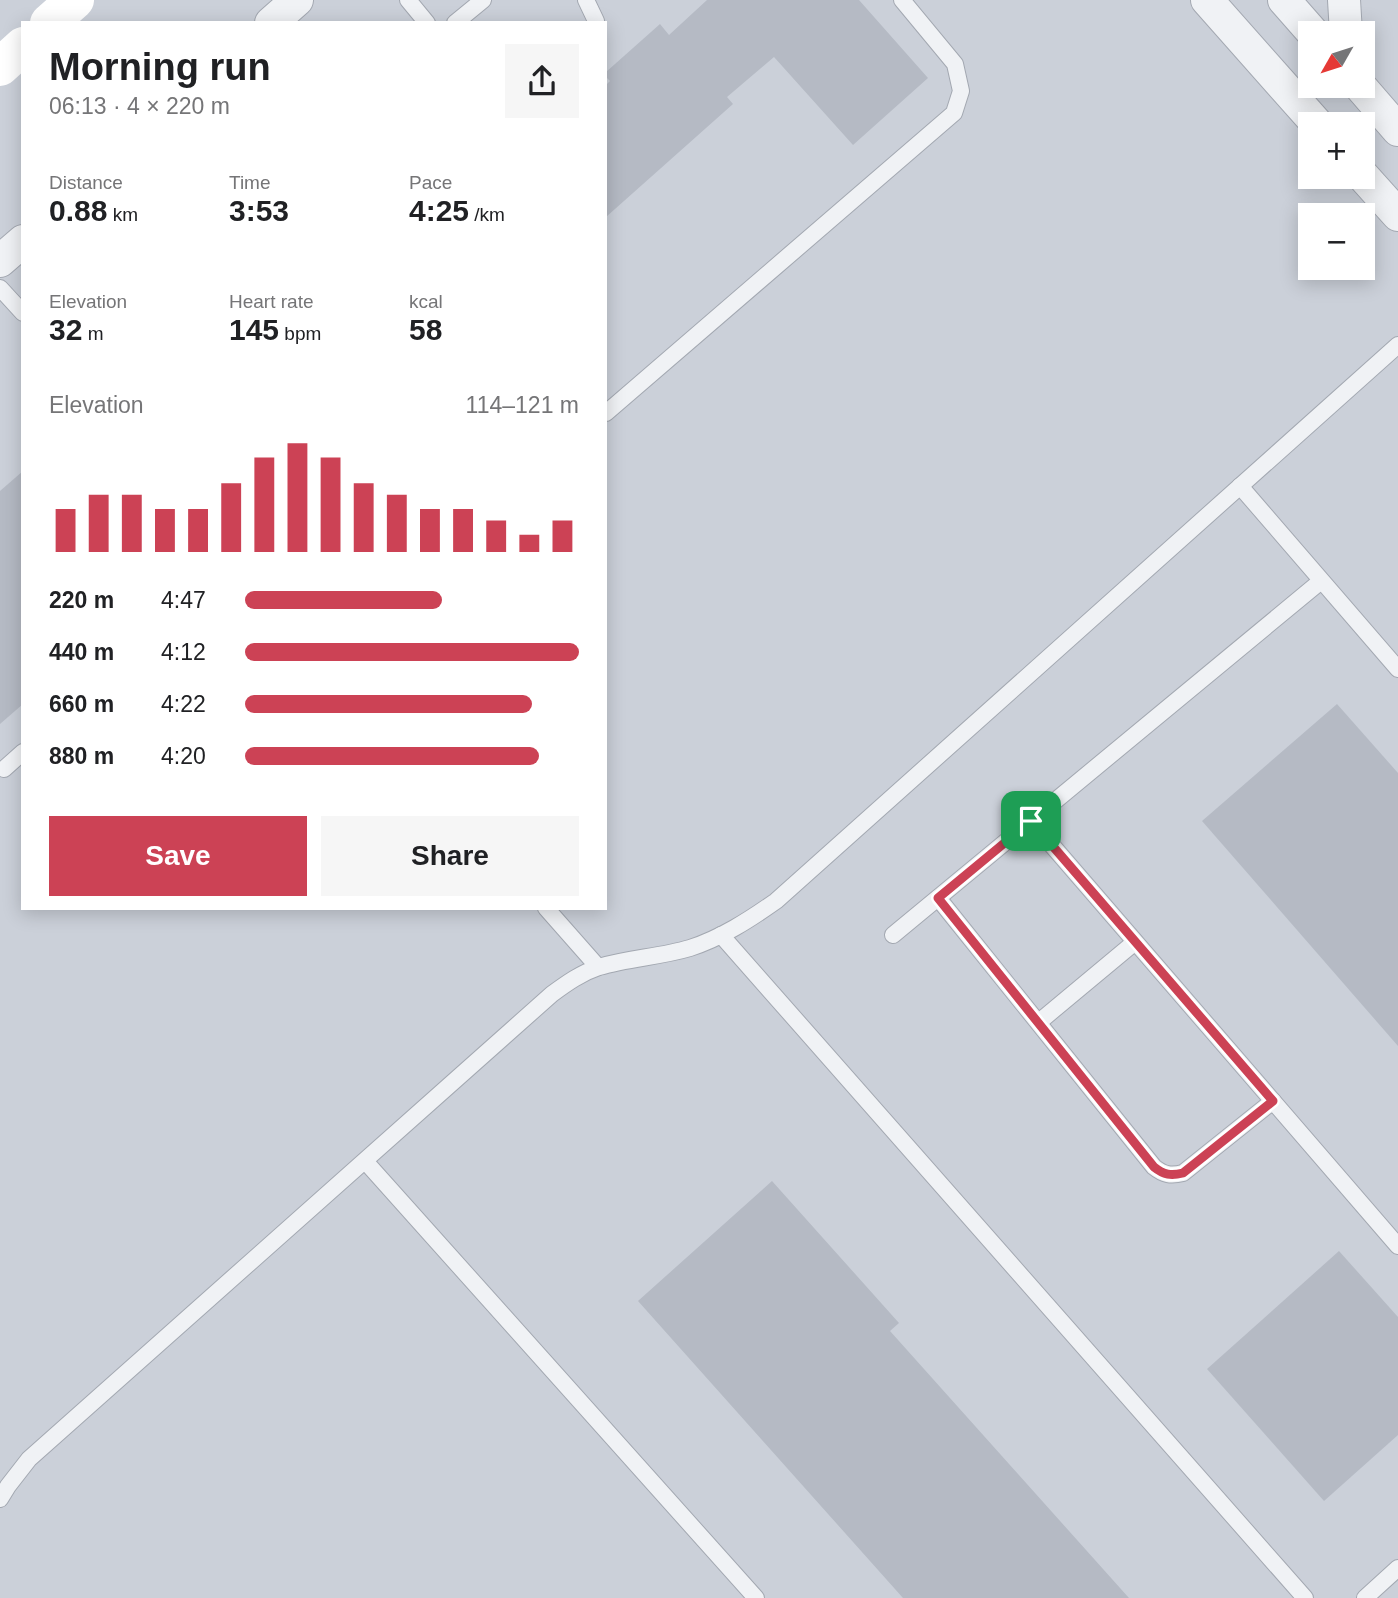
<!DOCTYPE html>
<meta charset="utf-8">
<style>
:root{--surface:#fff;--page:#f6f6f6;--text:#202124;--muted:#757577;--accent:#cc4255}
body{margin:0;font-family:Arial,sans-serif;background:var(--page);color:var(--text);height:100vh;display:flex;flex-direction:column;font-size:26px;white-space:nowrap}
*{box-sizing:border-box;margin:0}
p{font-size:23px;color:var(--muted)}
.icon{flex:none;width:38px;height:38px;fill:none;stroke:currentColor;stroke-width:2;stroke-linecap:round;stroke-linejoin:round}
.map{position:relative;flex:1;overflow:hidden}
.panel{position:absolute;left:21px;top:21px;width:586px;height:889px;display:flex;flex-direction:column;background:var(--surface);border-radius:0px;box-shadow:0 4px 18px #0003}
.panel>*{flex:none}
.needle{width:46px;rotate:231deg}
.controls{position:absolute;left:1298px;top:21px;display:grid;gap:14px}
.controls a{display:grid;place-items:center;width:77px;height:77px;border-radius:0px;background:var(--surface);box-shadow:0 4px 18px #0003;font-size:35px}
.pin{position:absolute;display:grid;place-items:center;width:60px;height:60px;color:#fff;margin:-30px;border-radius:14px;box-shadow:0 4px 10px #0006}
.round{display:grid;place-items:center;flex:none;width:74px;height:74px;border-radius:0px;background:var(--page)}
.headline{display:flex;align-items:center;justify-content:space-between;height:119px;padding:0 28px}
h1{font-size:38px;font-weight:800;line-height:52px}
.stats{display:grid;grid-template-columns:repeat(3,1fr);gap:10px;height:119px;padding:7px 28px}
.stats div{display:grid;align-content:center}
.stats b{font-size:30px;font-weight:800}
.stats small{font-size:19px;font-weight:400}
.stats p{font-size:19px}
.chart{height:196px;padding:14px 28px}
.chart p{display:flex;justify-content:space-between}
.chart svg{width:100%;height:126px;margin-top:7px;stroke:var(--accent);stroke-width:6}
.primary-button{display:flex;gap:14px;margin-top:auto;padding:14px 28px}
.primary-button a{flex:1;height:80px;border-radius:0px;background:var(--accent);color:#fff;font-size:28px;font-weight:800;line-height:80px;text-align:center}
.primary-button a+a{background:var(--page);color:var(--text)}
ul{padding:0 28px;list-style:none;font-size:23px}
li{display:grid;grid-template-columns:112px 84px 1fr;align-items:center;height:52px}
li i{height:18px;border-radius:9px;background:var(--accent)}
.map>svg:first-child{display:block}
.built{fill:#cbd0d9;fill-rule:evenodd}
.building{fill:#b5bac4}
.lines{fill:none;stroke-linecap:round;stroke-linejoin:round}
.service-casing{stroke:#a3a8b1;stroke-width:18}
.minor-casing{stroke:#a3a8b1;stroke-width:34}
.service{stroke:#f0f2f5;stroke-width:16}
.minor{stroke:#f0f2f5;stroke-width:32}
.secondary{stroke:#fff;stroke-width:38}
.route-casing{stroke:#fff;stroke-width:14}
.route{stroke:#cc4255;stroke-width:9}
</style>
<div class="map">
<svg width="1398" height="1598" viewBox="0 0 1398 1598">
<rect width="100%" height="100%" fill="#dde1e7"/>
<path class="built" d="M0 0H1398V1598H0ZM23 23H606V908H23ZM1311 33H1363V86H1311ZM1311 124H1363V177H1311ZM1311 215H1363V268H1311Z"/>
<g class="building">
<polygon points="707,0 859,0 928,78 853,145 774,57 727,97 733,104 606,217 606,85 610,81 606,77 606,72 660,24 669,35"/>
<polygon points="23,471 23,704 0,724 0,491"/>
<polygon points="1337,704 1398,773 1398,1046 1202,821"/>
<polygon points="772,1181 899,1323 890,1331 1129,1598 903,1598 638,1301"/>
<polygon points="1339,1251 1398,1317 1398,1435 1324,1501 1207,1369"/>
</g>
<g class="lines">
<g class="service-casing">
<g id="service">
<polyline points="408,0 427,23"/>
<polyline points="586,0 596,21 595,23"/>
<polyline points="455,23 483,0"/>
<polyline points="0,288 23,313"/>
<polyline points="606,413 954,113 961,91 955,64 902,0"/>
<polyline points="1240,486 1398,669"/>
<polyline points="4,769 23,752"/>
<polyline points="1031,821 1398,1246"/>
<path d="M938 898 1154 1167C1164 1175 1171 1176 1183 1173L1273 1101"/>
<polyline points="546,908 598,967"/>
<polyline points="721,935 1305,1598"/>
<polyline points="893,935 1321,581"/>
<polyline points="1039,1022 1135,942"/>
<polyline points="365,1161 756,1598"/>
<path d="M0 1499 8 1486 29 1459 552 994C567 983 581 973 599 967 629 958 660 957 690 948 721 938 749 920 776 901L1398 345"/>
<polyline points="1365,1598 1398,1568"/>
</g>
</g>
<g class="minor-casing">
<g id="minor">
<polyline points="1207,0 1317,124"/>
<polyline points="1284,0 1313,33"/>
<polyline points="1344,0 1346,33"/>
<polyline points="271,23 297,0"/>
<polyline points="1360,86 1398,130"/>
<polyline points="1363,176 1398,215"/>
<polyline points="0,261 23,241"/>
</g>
</g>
<use href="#service" class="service"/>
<use href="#minor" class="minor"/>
<g class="secondary">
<polyline points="49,23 75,0"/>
<polyline points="0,67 23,46"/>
</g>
</g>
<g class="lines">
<g class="route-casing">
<path id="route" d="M1031 821 1273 1101 1183 1173C1171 1176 1164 1175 1154 1167L938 898Z"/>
</g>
<use href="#route" class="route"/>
</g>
</svg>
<div class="controls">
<a><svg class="needle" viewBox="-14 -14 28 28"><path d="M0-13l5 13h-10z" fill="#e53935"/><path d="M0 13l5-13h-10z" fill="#757577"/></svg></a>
<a>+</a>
<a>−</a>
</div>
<div class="pin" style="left:1031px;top:821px;background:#1e9e55"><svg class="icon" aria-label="arrive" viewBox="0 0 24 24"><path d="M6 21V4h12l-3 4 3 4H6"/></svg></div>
<section class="panel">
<div class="headline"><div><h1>Morning run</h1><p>06:13 · 4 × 220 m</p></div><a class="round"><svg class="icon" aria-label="share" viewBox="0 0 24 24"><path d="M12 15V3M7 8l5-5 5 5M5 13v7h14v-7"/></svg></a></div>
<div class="stats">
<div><p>Distance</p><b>0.88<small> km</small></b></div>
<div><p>Time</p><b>3:53</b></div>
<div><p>Pace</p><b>4:25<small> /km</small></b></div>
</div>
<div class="stats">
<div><p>Elevation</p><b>32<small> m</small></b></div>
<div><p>Heart rate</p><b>145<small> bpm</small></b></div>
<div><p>kcal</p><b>58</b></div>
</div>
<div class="chart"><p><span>Elevation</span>114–121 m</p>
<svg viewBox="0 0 160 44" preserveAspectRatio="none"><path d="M5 44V29M15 44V24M25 44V24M35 44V29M45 44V29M55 44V20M65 44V11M75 44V6M85 44V11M95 44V20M105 44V24M115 44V29M125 44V29M135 44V33M145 44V38M155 44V33"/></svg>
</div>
<ul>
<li><b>220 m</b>4:47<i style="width:59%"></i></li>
<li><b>440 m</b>4:12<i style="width:100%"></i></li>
<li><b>660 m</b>4:22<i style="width:86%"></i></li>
<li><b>880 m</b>4:20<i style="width:88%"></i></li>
</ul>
<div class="primary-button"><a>Save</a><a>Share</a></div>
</section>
</div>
